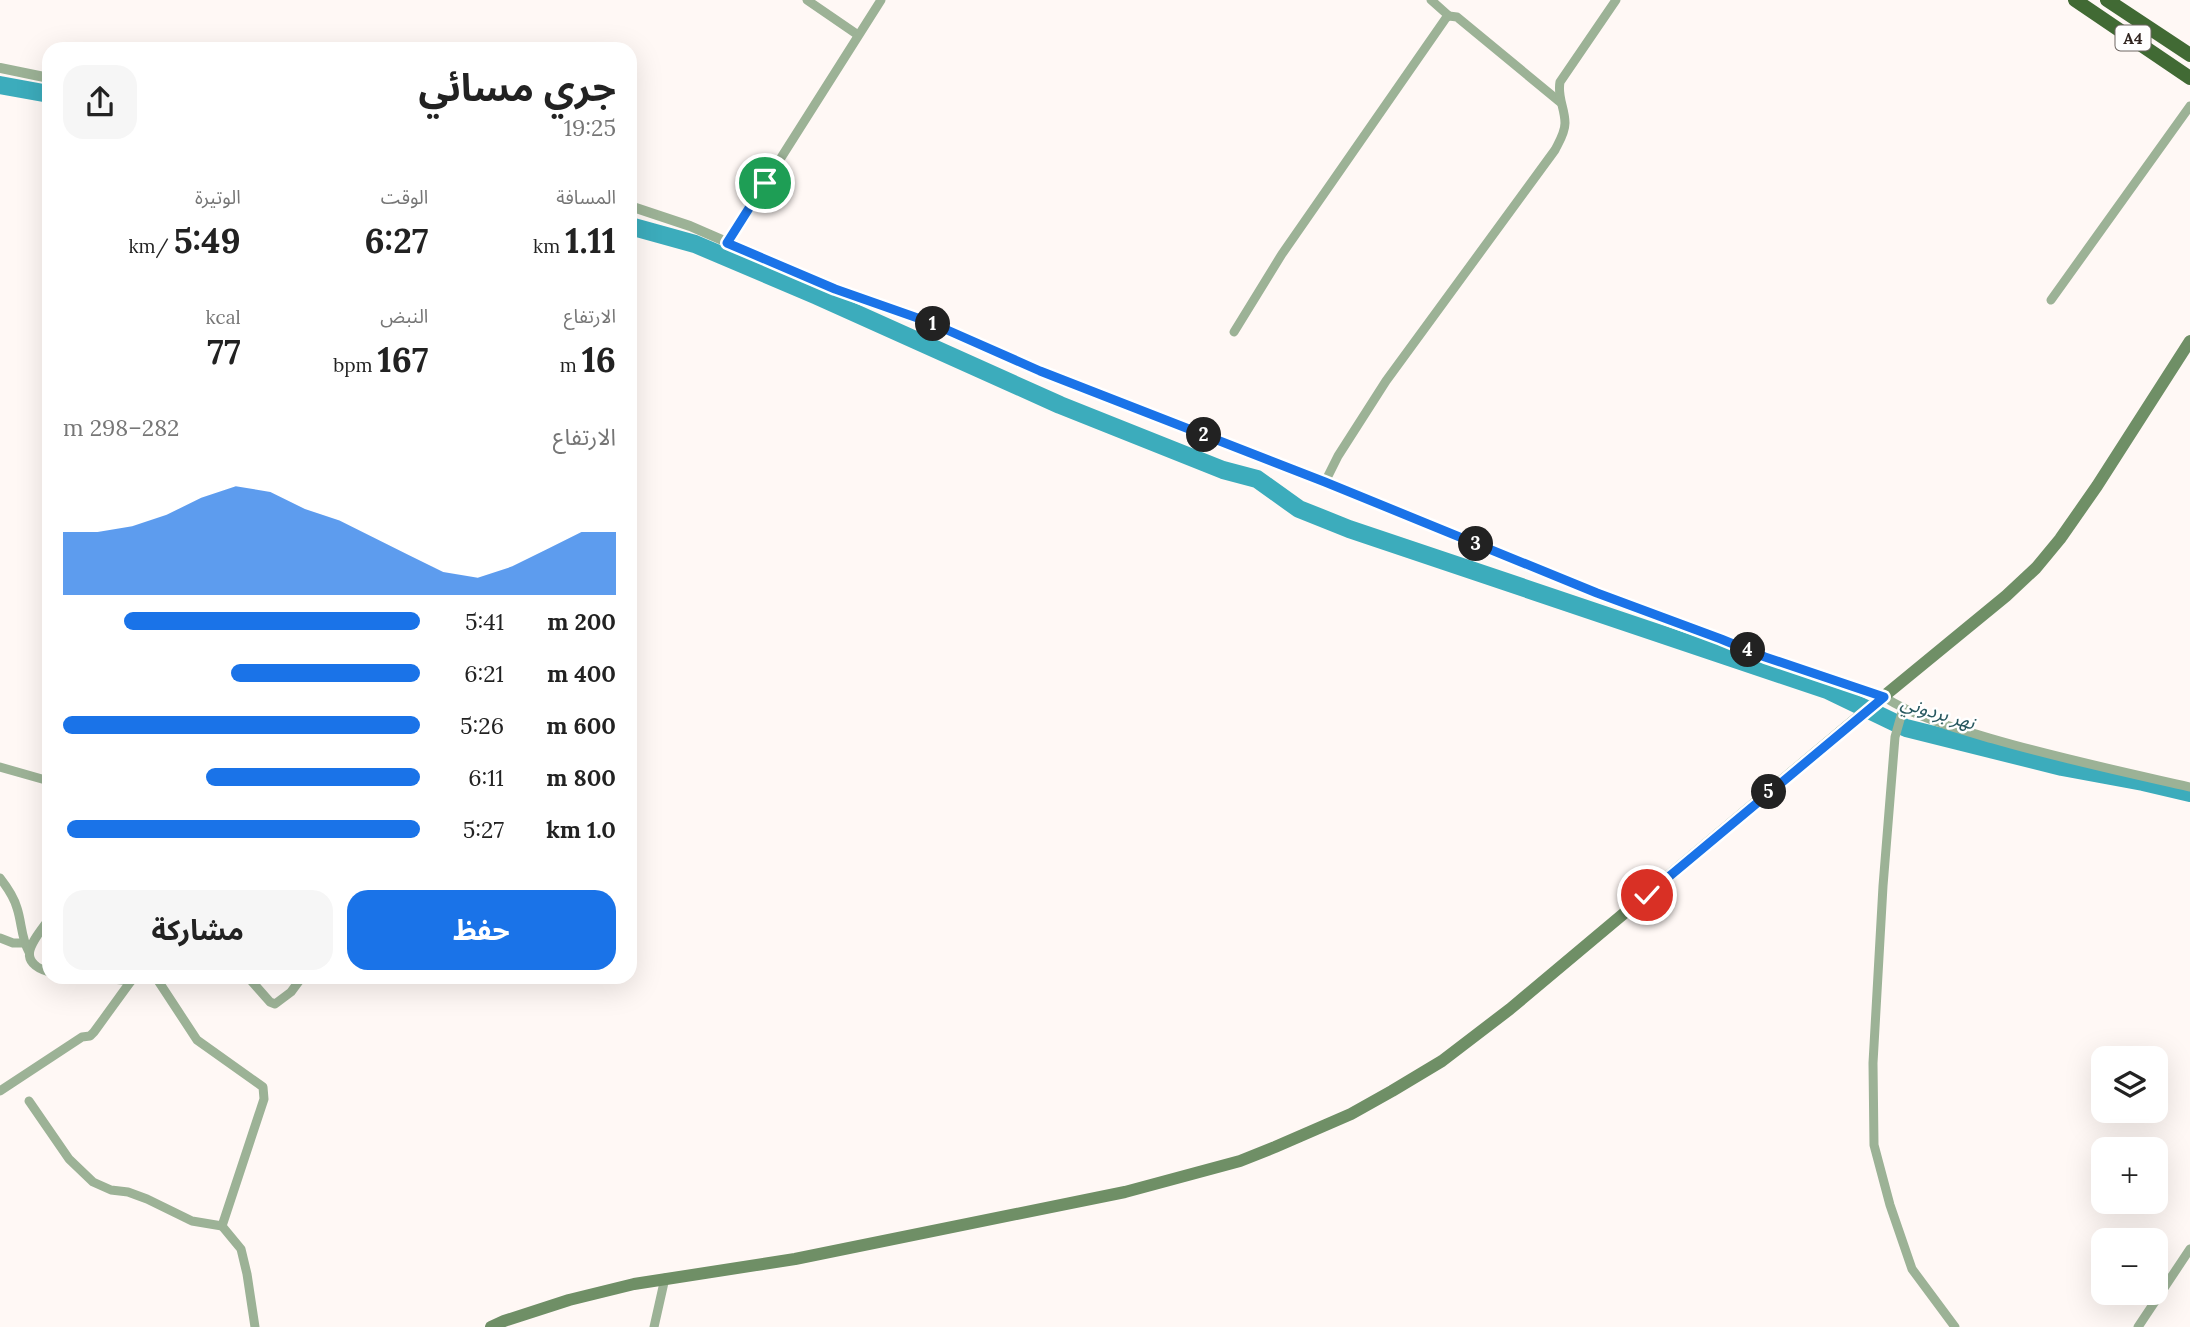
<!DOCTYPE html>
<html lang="ar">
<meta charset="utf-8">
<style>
:root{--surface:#fff;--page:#f6f6f6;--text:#222;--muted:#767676;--accent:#1a73e8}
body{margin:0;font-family:Lora,"Noto Sans Arabic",serif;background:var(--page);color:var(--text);direction:rtl;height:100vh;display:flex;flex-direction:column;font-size:26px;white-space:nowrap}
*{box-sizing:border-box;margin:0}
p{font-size:23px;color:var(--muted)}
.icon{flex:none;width:38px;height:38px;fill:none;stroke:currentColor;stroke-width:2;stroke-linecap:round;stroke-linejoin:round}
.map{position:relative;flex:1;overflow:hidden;direction:ltr}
.panel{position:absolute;left:42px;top:42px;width:595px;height:942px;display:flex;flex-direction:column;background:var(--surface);border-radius:21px;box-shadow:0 7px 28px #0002;direction:rtl}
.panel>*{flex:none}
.tools{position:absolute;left:2091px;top:1046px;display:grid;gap:14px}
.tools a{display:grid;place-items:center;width:77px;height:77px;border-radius:14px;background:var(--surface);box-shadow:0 7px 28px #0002;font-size:35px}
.pin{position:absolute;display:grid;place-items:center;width:60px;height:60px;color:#fff;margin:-30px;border:4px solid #fff;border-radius:50%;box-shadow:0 2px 7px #0007}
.km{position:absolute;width:35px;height:35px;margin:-18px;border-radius:50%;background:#222;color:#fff;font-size:19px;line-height:35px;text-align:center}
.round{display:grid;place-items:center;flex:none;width:74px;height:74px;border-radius:21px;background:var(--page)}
.summary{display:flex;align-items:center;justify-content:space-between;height:119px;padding:0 21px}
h1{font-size:38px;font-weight:700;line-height:52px}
.stats{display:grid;grid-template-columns:repeat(3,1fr);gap:10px;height:119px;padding:7px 21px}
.stats div{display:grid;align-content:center}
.stats b{font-size:35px;font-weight:700}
.stats small{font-size:19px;font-weight:400}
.stats p{font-size:19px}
.chart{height:196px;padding:14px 21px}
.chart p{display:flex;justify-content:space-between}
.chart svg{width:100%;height:126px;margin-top:7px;fill:var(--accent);opacity:.7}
.cta{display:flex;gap:14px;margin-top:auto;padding:14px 21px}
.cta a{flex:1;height:80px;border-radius:21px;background:var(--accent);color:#fff;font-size:28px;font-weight:700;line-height:80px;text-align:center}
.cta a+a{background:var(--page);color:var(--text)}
ul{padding:0 21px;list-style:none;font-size:23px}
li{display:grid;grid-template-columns:112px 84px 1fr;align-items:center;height:52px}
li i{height:18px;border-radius:9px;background:var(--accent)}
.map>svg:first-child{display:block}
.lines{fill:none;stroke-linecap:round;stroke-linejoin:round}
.river{stroke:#3cacbc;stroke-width:18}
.minor{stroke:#9cb296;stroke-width:9}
.tertiary{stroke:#9cb296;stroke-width:10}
.secondary{stroke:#6f8f66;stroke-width:12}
.trunk{stroke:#416a34;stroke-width:14}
.route-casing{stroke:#fff;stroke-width:14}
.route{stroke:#1a73e8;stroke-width:9}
.labels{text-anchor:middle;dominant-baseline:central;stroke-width:5;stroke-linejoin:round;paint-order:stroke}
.shield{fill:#fff;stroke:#6e6662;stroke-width:2}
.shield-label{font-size:16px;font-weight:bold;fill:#30241f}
.water-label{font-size:19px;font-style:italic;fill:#28585f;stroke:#fff}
</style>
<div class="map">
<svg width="2190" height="1327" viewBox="0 0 2190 1327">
<rect width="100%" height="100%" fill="#fff8f5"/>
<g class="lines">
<g class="river">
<polyline points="0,85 49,94"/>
<polyline points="630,226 695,244 815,295 1060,405 1223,470 1257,479 1299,509 1349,529 1827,690 1906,728 2062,767 2143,782 2190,793"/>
</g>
<g class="minor">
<polyline points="807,0 858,35"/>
<polyline points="1431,0 1449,16"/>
<polyline points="727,243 881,0"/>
<polyline points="2051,300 2190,106"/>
<polyline points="1234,332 1282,254 1446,18 1449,16 1457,17 1560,102"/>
<path d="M1325 482 1338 456 1386 381 1555 150C1559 142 1565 133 1565 123 1565 108 1557 97 1560 82L1616 0"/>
<path d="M1884 697C1917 718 1955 728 1993 739 2058 758 2124 772 2190 787"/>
<polyline points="1903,709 1895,737 1883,886 1873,1063 1874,1145 1890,1205 1912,1269 1955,1327"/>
<polyline points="0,767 49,781"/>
<path d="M0 878C7 887 14 897 17 908 22 923 21 938 29 952"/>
<path d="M49 919C35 939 13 961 49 972"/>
<polyline points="0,938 13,943 24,943"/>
<polyline points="85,976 131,981 137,976"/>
<polyline points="155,976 197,1040 263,1087 264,1099 222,1226 241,1249 247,1274 255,1327"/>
<polyline points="247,976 270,1002 275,1004 291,992 302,977"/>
<polyline points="0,1091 82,1037 90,1036 94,1032 131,981"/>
<polyline points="29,1101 69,1159 93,1182 111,1190 128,1192 147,1199 192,1221 222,1226"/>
<polyline points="654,1327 665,1278"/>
<polyline points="2138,1327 2190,1249"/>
</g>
<g class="tertiary">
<polyline points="0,68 49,78"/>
<polyline points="630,206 690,226 835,289 928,322 1040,371 1325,482 1597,593 1721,639 1765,657 1884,697"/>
</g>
<polyline class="secondary" points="491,1327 504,1321 569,1300 634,1284 795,1259 1125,1192 1240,1161 1275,1147 1351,1114 1392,1091 1442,1061 1510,1009 1850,724 2006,596 2036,568 2060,539 2097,486 2190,341"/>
<g class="trunk">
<polyline points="2075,0 2190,78"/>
<polyline points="2107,0 2190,55"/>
</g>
</g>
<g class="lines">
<g class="route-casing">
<polyline id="route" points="765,183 727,243 835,289 929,322 1040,371 1325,482 1597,593 1721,639 1765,657 1884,697 1647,895"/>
</g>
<use href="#route" class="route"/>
</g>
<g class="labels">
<rect class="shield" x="2115.5" y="25.5" width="35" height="25" rx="5"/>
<g class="shield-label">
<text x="2133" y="38">A4</text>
</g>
<g class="water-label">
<text transform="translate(1938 712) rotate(17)">نهر بردوني</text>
</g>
</g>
</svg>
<div class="tools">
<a><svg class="icon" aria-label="layers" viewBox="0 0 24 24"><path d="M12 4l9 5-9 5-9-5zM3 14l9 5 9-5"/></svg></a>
<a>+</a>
<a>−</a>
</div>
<div class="pin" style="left:765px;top:183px;background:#1e9e55"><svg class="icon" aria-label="arrive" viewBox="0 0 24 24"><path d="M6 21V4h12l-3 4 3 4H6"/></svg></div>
<div class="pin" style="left:1647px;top:895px;background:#d93025"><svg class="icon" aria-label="check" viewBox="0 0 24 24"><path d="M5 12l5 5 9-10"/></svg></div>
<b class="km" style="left:933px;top:324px">1</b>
<b class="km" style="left:1204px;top:435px">2</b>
<b class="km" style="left:1476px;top:544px">3</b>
<b class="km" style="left:1748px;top:650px">4</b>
<b class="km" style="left:1769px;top:792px">5</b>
<section class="panel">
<div class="summary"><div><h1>جري مسائي</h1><p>19:25</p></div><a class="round"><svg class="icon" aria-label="share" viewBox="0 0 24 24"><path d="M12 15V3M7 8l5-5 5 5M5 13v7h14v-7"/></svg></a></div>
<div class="stats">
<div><p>المسافة</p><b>1.11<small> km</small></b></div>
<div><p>الوقت</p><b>6:27</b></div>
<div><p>الوتيرة</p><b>5:49<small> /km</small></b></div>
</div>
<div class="stats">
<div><p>الارتفاع</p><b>16<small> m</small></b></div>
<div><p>النبض</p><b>167<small> bpm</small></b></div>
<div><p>kcal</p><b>77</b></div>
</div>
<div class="chart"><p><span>الارتفاع</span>282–298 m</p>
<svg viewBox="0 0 160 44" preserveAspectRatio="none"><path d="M0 44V22L10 22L20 20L30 16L40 10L50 6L60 8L70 14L80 18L90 24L100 30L110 36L120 38L130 34L140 28L150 22L160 22V44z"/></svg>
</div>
<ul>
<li><b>200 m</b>5:41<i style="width:83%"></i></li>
<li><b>400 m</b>6:21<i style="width:53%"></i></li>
<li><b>600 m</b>5:26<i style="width:100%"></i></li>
<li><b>800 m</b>6:11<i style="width:60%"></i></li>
<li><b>1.0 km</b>5:27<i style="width:99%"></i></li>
</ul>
<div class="cta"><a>حفظ</a><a>مشاركة</a></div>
</section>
</div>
